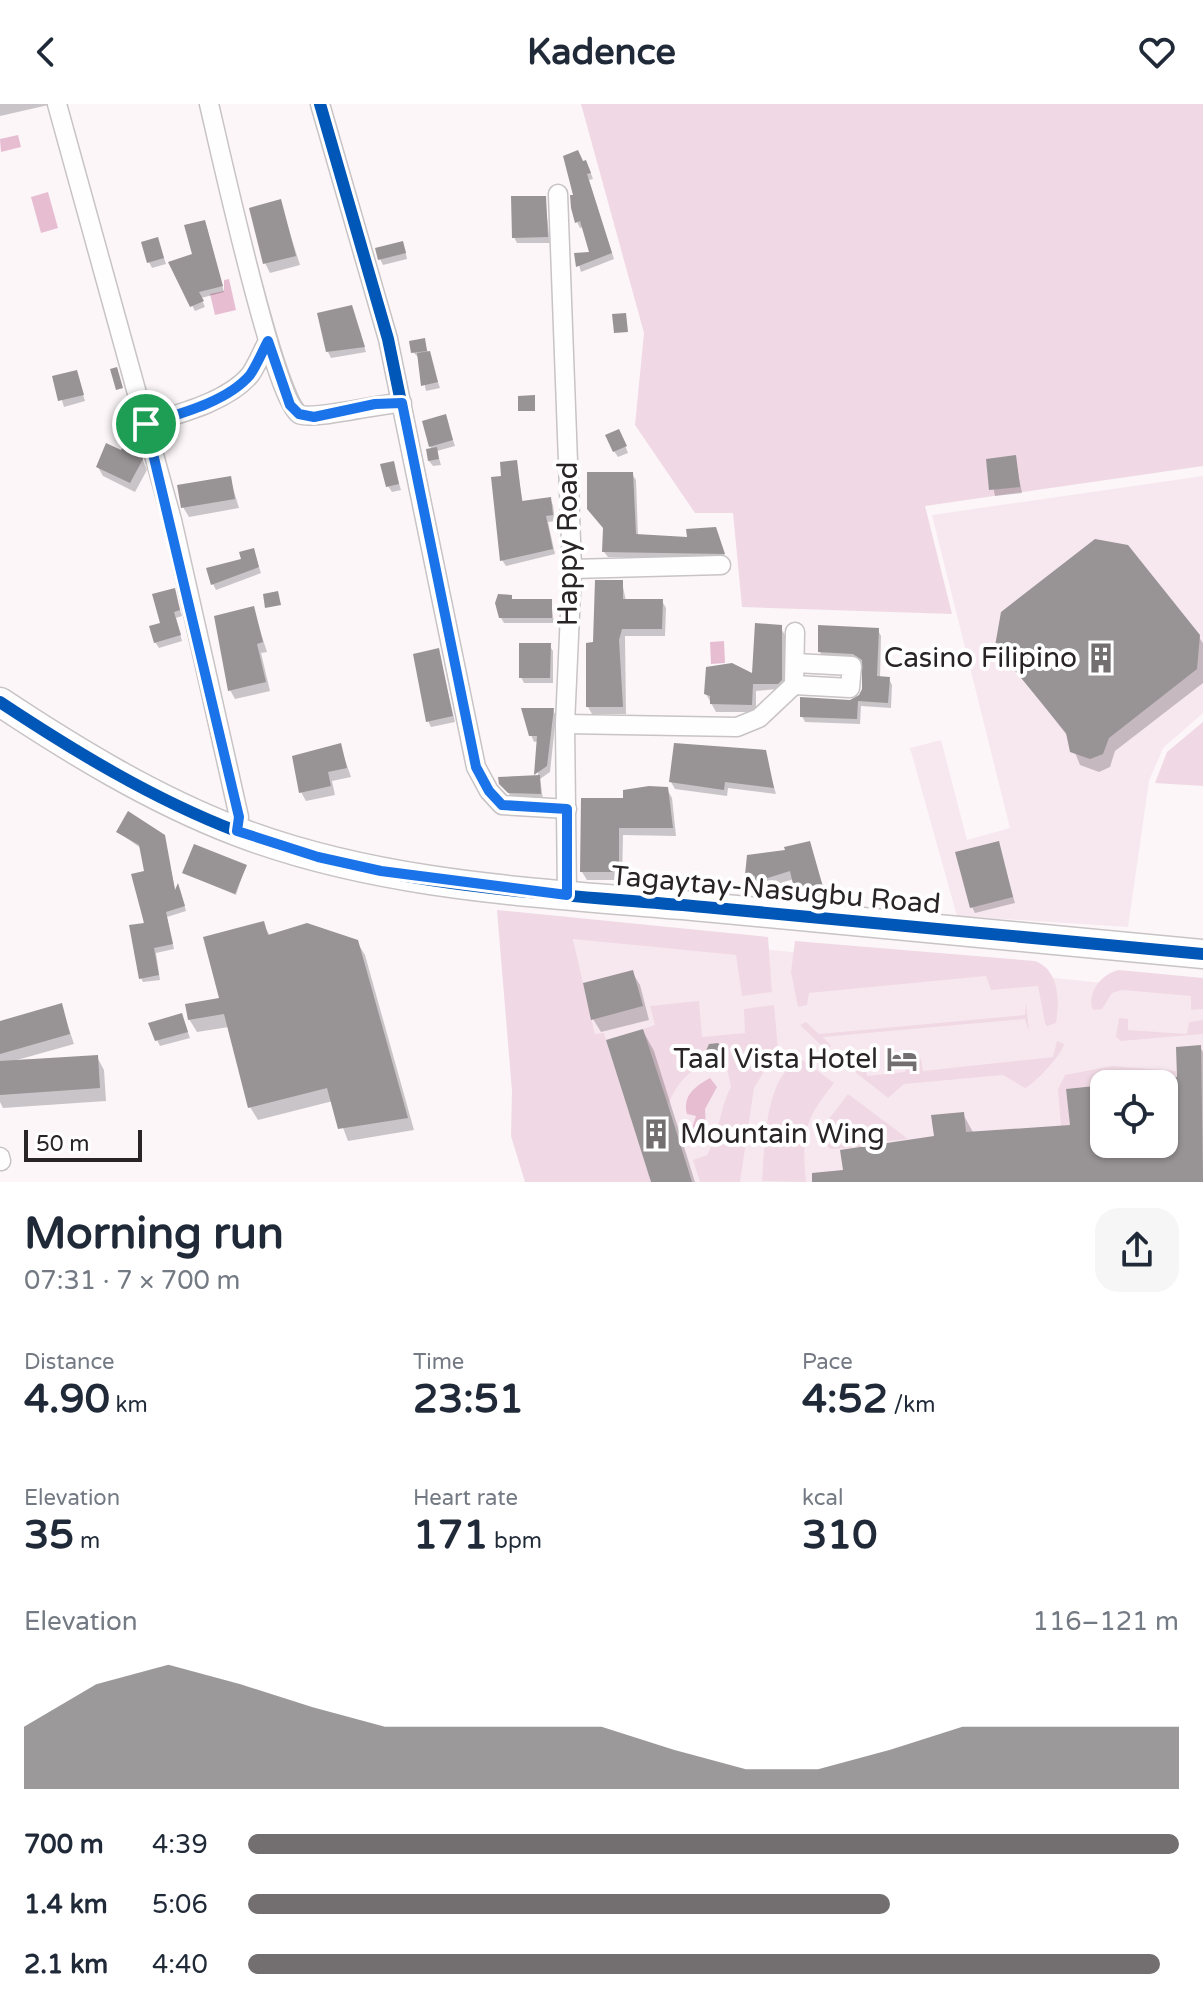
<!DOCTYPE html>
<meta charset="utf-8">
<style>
:root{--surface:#fff;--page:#f6f6f7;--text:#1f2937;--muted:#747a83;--accent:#736e70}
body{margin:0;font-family:"Varela Round",sans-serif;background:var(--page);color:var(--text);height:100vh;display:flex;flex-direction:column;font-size:30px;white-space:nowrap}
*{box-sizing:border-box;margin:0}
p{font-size:26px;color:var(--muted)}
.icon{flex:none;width:44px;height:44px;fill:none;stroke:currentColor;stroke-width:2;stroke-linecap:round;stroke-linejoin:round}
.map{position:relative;height:1078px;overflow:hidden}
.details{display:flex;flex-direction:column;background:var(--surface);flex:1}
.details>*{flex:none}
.tools{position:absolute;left:1090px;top:966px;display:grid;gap:16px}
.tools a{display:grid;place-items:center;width:88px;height:88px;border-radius:16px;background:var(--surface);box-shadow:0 2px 6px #0004;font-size:40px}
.scale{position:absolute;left:24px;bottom:20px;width:118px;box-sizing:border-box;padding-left:8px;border:4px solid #292426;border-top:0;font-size:22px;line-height:28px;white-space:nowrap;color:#292426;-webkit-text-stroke:6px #fff;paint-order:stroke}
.pin{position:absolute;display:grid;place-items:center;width:68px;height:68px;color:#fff;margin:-34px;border:4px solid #fff;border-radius:50%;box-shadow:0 2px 8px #0007}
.round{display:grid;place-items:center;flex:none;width:84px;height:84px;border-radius:24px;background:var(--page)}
.overview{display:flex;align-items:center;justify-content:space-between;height:136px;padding:0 24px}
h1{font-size:44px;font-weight:800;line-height:60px}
.metrics{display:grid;grid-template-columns:repeat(3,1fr);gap:12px;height:136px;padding:8px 24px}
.metrics div{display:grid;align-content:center}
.metrics b{font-size:40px;font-weight:800}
.metrics small{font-size:22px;font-weight:400}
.metrics p{font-size:22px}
.chart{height:224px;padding:16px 24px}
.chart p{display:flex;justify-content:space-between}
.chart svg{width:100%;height:144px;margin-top:8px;fill:var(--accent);opacity:.7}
ul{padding:0 24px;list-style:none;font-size:26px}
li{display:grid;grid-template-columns:128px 96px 1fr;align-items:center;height:60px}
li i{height:20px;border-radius:10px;background:var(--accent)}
header{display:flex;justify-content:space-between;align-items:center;height:104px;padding:0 24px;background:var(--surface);font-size:36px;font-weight:800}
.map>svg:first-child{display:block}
.built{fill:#f7e8ef;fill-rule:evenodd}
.green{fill:#f0d9e4}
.water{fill:#e7bdd2}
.shadow{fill:#0003}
.building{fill:#989395}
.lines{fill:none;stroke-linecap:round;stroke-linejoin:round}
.street-casing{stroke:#c8c3c5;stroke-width:21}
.primary-casing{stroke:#c8c3c5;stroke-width:31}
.street{stroke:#fffefe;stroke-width:18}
.primary{stroke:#fffefe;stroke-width:28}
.cycleway-casing{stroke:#fff;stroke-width:17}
.cycleway{stroke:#0057b8;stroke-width:12}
.route-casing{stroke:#fff;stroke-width:16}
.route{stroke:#1a73e8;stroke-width:10}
.labels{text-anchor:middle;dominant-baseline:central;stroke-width:8;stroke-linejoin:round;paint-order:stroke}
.street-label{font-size:28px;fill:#292426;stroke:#fff}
.poi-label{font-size:28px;fill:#292426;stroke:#fff;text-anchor:end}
</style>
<header><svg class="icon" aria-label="back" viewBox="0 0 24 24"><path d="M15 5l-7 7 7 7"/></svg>Kadence<svg class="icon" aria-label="heart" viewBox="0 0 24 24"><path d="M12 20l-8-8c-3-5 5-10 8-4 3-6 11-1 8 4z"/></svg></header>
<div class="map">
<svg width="1203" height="1078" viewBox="0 0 1203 1078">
<rect width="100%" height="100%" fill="#fcf6f9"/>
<g class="built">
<polygon points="1203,372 1203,609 1163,644 1149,677 1128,823 957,812 910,644 941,636 967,736 1010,724 932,411"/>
<path d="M571 826 1203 889V1078H634L607 983ZM1104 980H1164V1040H1104Z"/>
</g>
<g class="green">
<polygon points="581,0 1203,0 1203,362 925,402 952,510 742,503 733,409 695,409 635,321 644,229"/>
<polygon points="1203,618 1203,682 1155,679 1167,648"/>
<polygon points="497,806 768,833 772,888 742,892 736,851 573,835 595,930 604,929 651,1078 525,1078 511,1032 512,987"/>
<path d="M795 837 1035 857C1059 866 1060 896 1056 919L1047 922 1045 919 1038 882 991 886 986 872 809 889 807 901 798 903 791 868Z"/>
<path d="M1119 866 1203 874V905L1191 906V892L1122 886 1112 889 1102 905 1093 906C1086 889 1102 869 1119 866Z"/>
<path d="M699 897 702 933 745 929 744 905 774 901 778 945 754 984 740 1078H700L693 1056 707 1051C720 1029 719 1005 731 983L727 964 712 959C688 964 677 980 668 1001L643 925 655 921 650 902Z"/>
<polygon points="1026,898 1029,928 1025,915 823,933 831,942 827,947 800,921 806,918 819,930 1025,911"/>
<polygon points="1119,914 1128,915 1128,926 1187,930 1189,918 1203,916 1203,930 1121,937 1116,933"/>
<path d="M1057 937 1064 940C1063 949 1035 980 1025 984L1003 971 904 980 888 994 850 964 865 961 867 972 905 968 907 955H921L923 967 1053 953Z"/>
<path d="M803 956 834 979C803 1018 802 1029 806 1078L762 1077C765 1045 764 966 803 956Z"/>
<polygon points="1112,962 1176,967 1177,973 1066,985 1070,1021 1061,1022 1058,985 1065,971"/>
<polygon points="848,990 908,1035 881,1038 881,1042 830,1045 823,1037 829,1015"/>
</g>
<g class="water">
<polygon points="18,31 21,43 1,48 0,35"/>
<polygon points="48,88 58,124 41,129 31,93"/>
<polygon points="229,175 236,206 215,211 210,190 224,187 224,176"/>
<polygon points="724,537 725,559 711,560 710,538"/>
<path d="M710 974 717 983 705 1005 706 1024 699 1030 692 1024 696 1012 687 1010C682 991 696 982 710 974Z"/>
</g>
<g class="shadow">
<polygon points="0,0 53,0 0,12"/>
<polygon points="565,53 589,64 593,75 589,76 614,155 581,168 576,151 592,150 584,123 580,124 577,118 576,93"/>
<polygon points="545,94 550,139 517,139 514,133"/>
<polygon points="280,98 300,161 270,169 265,159"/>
<polygon points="207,124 224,188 201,194 205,203 195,207 171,160 194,151"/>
<polygon points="160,142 166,160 152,164 149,158"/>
<polygon points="405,145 407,155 383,161 380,155"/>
<polygon points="354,210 366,248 331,254 328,248"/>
<polygon points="424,237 440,284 426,287 419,254 413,248"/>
<polygon points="76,268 85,297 64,303 55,273"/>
<polygon points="445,312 455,342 437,347 441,361 433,362 429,357 431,342"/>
<polygon points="622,333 628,349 618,353 614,347"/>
<polygon points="139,347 147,366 135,388 103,372 98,363 122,348"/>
<polygon points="1015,353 1022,389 995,392 988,357"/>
<polygon points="393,359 401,386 392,388 388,382"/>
<polygon points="516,359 523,399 550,395 553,401 555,417 548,418 555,450 506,462 502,456 503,373"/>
<polygon points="632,370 636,376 638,432 689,435 718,432 726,455 608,453 604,448 605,425"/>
<polygon points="230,374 239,404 189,413 183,403"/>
<polygon points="256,453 261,469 216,486 213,480 243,456"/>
<polygon points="622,478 626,497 662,497 666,504 665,532 625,532 626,610 592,610 588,603"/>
<polygon points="174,486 182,512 176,514 182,537 159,544 155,538"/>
<polygon points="511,493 513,497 551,497 554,519 504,519 501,514"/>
<polygon points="253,504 267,548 261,549 270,587 235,595 230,586"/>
<polygon points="780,523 785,531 786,584 756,587 756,608 716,608 706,590 753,572"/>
<polygon points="878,526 881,532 880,575 889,575 892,581 891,604 861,602 860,620 805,618 802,612 851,598 861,593 864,585 864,560 858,556 823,554 820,548"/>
<polygon points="1198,532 1203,539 1203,579 1115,647 1110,663 1099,668 1080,661 1069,634 997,541"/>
<polygon points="549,541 553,547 553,579 524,579 521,573"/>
<polygon points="438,547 455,618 431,623 428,617"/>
<polygon points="553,606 556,612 550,668 540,675 543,695 513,695 501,679 538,673 539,637 534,638 531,631"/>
<polygon points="340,641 351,673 332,677 335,691 306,697 301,688"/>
<polygon points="764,648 776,690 728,684 727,692 675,685 671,678"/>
<polygon points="667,685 672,694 676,732 623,731 622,776 587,776 582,768 625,696"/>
<polygon points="118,728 163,732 176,789 180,786 186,807 167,813 174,845 156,849 160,876 143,878 141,874 146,768 142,745"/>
<polygon points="809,739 826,792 802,797 794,775 761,785 758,779 752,779 747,770"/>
<polygon points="998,740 1015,799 975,809 972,803"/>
<polygon points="245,763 236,791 184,769"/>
<polygon points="263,820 271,833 357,838 365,851 414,1026 348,1037 333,997 258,1016 250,1003 229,923 197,928 189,915 222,896"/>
<polygon points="632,868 640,881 649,916 601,928 593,915"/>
<polygon points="61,901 74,940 17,956 97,953 104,966 106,997 3,1004 0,998 0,919"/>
<polygon points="184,917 190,934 160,942 157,936"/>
<polygon points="643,927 654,947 695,1078 654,1078"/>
<polygon points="1200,943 1203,948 1203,1078 832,1078 845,1068 936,1034 963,1010 974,1030 1072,1023 1104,983 1104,1040 1164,1040 1164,980 1130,980 1179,975"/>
</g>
<g class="building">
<polygon points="578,46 583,57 586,56 591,69 587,70 612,149 576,163 574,149 589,148 580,117 575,119 571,104 570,91 573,91 563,52"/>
<polygon points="511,92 546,92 548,133 512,134"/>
<polygon points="281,95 296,152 263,160 249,104"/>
<polygon points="205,116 223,182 199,188 204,197 190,203 168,158 192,150 184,121"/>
<polygon points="158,133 164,154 147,159 141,138"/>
<polygon points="403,137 406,149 378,156 375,144"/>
<polygon points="352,201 365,243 326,248 317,209"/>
<polygon points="626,209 628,228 614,229 612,210"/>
<polygon points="425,234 427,247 411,249 409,237"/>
<polygon points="430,247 438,278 421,282 417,249"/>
<polygon points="117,263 123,284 116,286 110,265"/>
<polygon points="77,266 84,291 58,297 52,272"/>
<polygon points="535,291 535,307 518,307 518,292"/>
<polygon points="446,310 453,336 429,343 422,317"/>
<polygon points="619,325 627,342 613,348 605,331"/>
<polygon points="125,338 140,346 143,355 130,379 96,363 106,339 121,346"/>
<polygon points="437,343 439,355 428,357 426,345"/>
<polygon points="1016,351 1020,383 989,386 986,355"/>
<polygon points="517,356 522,397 551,393 553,411 546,412 553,445 500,457 491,373 501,372 500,358"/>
<polygon points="394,357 399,380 386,383 380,360"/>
<polygon points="587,368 633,368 636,430 687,433 686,425 716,423 725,450 602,448 603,424 587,405"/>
<polygon points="231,372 235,395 181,404 177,381"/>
<polygon points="1095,435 1128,441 1200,531 1197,565 1109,634 1103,650 1090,655 1070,648 1066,629 995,542 1001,508"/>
<polygon points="254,444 259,463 211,481 206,464 241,455 239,448"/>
<polygon points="595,476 623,476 623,495 663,495 662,525 622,525 619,536 623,603 586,603 586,539 593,538"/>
<polygon points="175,484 180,506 174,508 181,531 154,539 149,522 160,519 152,490"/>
<polygon points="278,487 281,501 265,504 263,490"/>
<polygon points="498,490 512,491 512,495 552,495 552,514 499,514 495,499"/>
<polygon points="254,502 263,538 257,540 266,578 228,587 214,512"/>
<polygon points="755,519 782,521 782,576 778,580 753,580 752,601 710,600 710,592 704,590 706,563 732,559 752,569"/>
<polygon points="818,521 879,524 877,572 890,573 888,599 858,597 857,615 800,613 800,593 850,596 859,591 862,585 862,556 853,550 818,548"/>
<polygon points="519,539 551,539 550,574 519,574"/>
<polygon points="439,544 453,612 426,618 413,550"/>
<polygon points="521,604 554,604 547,662 534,671 537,632 529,632"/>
<polygon points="341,639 347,664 328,668 331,682 299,689 292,652"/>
<polygon points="674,639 766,646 774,684 725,678 724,686 669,678"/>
<polygon points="540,671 541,690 508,689 499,680 498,673"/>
<polygon points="649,682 668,683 673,724 619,724 619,768 580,768 581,694 623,694 623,686"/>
<polygon points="128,707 165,731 175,786 178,779 185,802 166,808 173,840 154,844 159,871 139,875 129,821 144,819 131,770 144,767 139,741 116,728"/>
<polygon points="810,737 823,783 795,789 790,767 755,778 755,772 745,771 747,751 785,746 784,743"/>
<polygon points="999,737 1013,793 970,804 955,748"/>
<polygon points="194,740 247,761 235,790 182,769"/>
<polygon points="264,817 268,831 307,819 358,836 408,1014 338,1025 327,984 248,1004 224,910 188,916 185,900 219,894 203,833"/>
<polygon points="633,866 643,902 591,916 583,879"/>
<polygon points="62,899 70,930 0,950 0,917"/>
<polygon points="182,909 188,928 155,937 148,919"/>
<polygon points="643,925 668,1001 692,1078 651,1078 606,936"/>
<polygon points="718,939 724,946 721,955 711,956 705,949 709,940"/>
<polygon points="1201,941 1203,1078 812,1078 812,1069 843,1066 840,1046 934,1032 931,1011 964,1008 966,1028 1070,1021 1066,985 1104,981 1104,1040 1164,1040 1164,974 1177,973 1176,943"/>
<polygon points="98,951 100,984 0,991 0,957"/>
</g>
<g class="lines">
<g class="street-casing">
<g id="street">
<polyline points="57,0 172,416 239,713 237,727"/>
<path d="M209 0C219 42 275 297 299 310 312 317 380 299 402 299"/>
<polyline points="320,0 388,235 476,663 489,687 502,701 567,705"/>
<polyline points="558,90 572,465 565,620 567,791"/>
<path d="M146 320C178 310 227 298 250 271 257 261 262 248 268 237"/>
<polyline points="572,465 721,461"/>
<polyline points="794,581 850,584 852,562 795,559"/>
<polyline points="565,620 737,623 759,614 794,581 795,528"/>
<polyline points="0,1053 1,1057"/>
</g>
</g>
<g class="primary-casing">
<path id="primary" d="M0 598C74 647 153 695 236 727 384 784 547 789 704 803 870 818 1037 835 1203 850"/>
</g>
<use href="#street" class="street"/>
<use href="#primary" class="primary"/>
<g class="cycleway-casing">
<g id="cycleway">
<polyline points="320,0 388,235 476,663 489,687 502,701 567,705"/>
<path d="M0 598C74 647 153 695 236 727 384 784 547 789 704 803 870 818 1037 835 1203 850"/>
</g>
</g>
<use href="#cycleway" class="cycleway"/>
</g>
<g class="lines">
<g class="route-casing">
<path id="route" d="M268 237 290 301 299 310 314 313 375 300 402 299 476 663 489 687 502 701 567 705V791L381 767 318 753 237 727 239 713 146 320C179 310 227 298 250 271 257 261 262 248 268 237Z"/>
</g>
<use href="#route" class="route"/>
</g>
<defs>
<g id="building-bare" transform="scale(2.4)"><path d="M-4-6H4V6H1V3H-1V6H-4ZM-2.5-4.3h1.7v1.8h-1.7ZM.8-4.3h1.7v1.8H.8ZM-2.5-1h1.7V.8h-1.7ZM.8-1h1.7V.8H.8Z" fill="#736e70" stroke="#fff" stroke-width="2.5" paint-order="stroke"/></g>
<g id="hotel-bare" transform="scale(2.4)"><path d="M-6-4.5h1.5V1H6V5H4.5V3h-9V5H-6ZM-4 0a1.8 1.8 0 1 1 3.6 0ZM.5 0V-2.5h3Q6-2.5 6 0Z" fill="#736e70" stroke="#fff" stroke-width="2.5" paint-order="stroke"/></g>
</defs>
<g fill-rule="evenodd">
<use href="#building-bare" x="1101" y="554"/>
<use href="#hotel-bare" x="902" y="955"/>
<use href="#building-bare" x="656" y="1030"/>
</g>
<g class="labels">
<g class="street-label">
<text transform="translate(568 440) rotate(-90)">Happy Road</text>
<text transform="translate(776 786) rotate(5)">Tagaytay-Nasugbu Road</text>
</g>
<g class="poi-label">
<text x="1077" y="554">Casino Filipino</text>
<text x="878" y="955">Taal Vista Hotel</text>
<text x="680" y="1030" text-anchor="start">Mountain Wing</text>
</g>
</g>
</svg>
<div class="tools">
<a><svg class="icon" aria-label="locate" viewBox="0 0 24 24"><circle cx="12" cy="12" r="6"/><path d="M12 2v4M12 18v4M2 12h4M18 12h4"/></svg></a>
</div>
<div class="scale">50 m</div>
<div class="pin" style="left:146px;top:320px;background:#1e9e55"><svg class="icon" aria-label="arrive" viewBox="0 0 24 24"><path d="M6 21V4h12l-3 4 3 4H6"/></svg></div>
</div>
<section class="details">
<div class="overview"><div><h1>Morning run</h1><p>07:31 · 7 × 700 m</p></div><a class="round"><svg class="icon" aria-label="share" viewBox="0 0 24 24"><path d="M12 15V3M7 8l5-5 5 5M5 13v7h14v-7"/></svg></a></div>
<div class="metrics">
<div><p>Distance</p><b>4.90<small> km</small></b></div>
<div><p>Time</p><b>23:51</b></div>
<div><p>Pace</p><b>4:52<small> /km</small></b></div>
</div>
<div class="metrics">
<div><p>Elevation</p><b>35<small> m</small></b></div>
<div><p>Heart rate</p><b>171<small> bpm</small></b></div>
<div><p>kcal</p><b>310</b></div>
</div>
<div class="chart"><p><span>Elevation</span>116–121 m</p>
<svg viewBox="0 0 160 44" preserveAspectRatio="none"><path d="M0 44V25L10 12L20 6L30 12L40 19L50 25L60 25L70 25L80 25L90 32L100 38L110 38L120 32L130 25L140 25L150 25L160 25V44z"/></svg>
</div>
<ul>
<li><b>700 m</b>4:39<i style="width:100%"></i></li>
<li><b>1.4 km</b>5:06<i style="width:69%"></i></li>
<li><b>2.1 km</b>4:40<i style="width:98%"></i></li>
</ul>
</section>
